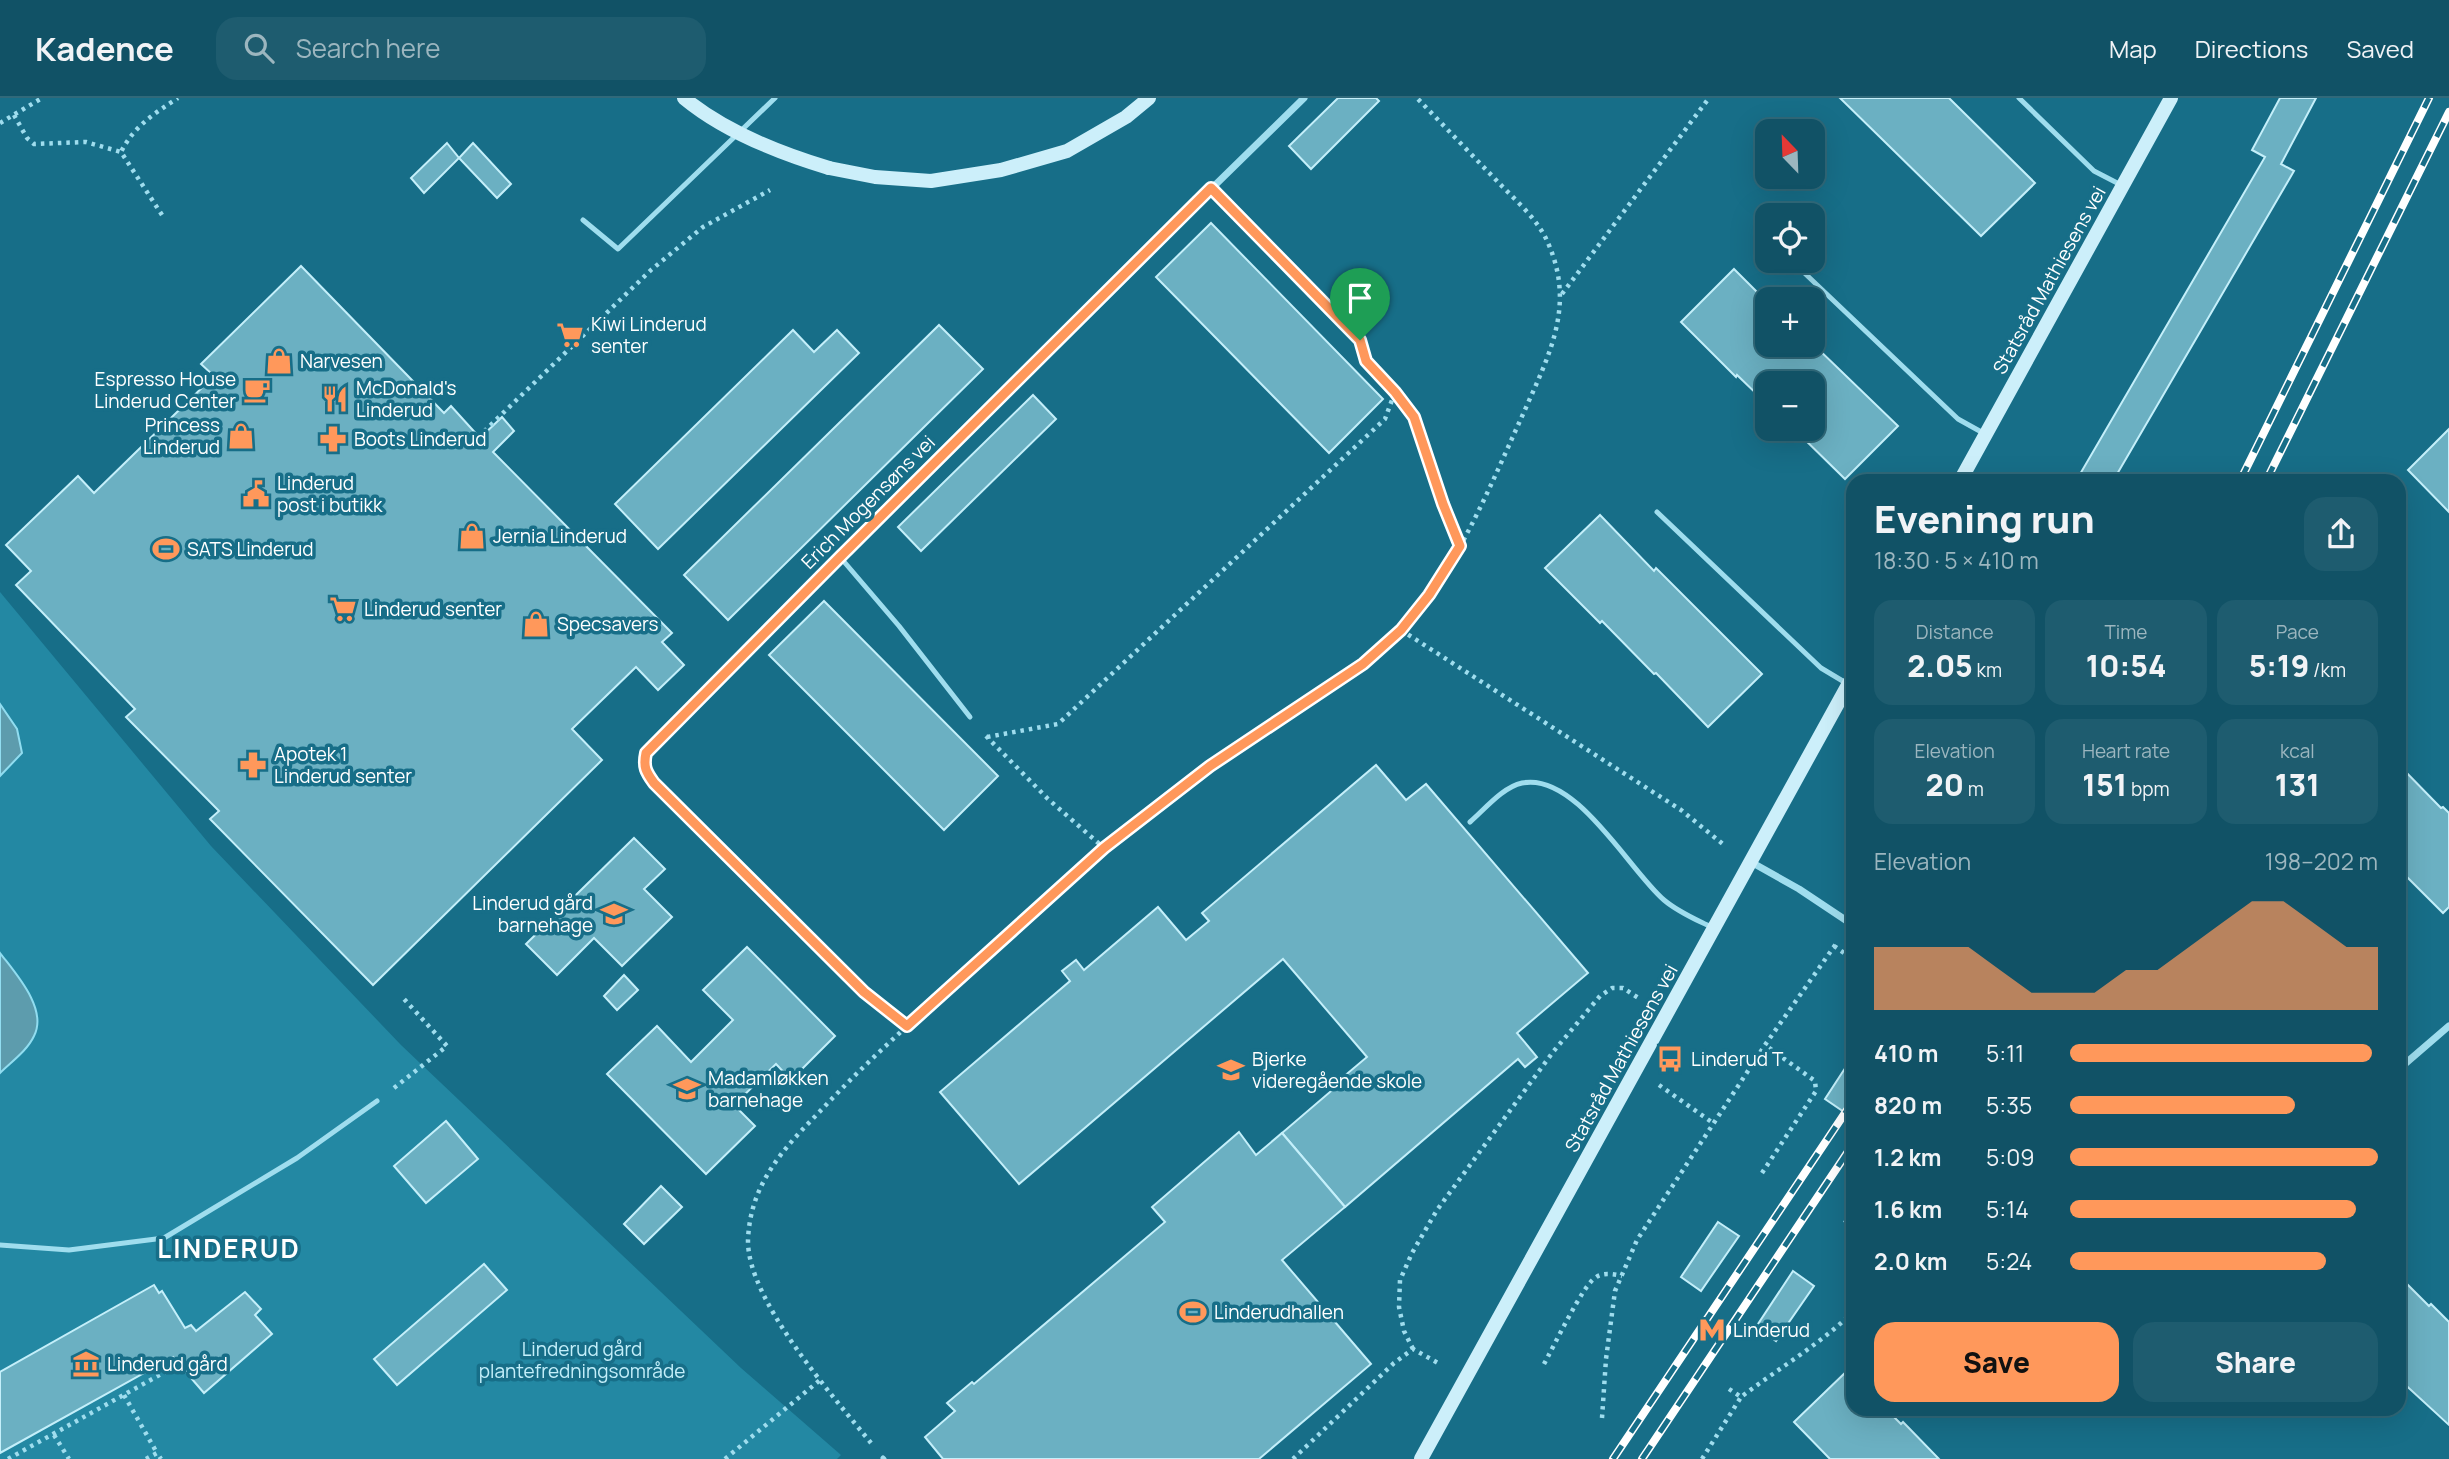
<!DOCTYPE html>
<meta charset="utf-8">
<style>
:root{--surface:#115266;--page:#1e5c6f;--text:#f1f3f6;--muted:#9cb6bf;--line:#30697a;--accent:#ff985b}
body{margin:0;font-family:Manrope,sans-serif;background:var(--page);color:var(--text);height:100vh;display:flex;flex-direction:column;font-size:26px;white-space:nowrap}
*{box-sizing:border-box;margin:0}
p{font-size:23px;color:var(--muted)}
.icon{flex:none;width:38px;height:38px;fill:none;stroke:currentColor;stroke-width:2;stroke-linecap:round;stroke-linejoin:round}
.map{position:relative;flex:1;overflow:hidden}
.panel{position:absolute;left:1846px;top:376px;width:560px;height:942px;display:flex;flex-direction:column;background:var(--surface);border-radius:21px;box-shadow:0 7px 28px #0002,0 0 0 2px var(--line)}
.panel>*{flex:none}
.needle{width:46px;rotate:337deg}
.fabs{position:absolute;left:1755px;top:21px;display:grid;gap:14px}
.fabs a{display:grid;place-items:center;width:70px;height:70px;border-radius:14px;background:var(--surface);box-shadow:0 7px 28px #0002,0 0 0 2px var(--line);font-size:35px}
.pin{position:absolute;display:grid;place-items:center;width:60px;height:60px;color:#fff;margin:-72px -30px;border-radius:50% 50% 50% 0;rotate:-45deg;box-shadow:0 0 7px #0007}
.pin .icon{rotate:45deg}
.round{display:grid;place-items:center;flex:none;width:74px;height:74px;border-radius:21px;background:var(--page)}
.headline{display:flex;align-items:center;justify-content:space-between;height:119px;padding:0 28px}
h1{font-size:38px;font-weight:800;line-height:52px}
.metrics{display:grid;grid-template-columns:repeat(3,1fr);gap:10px;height:119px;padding:7px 28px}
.metrics div{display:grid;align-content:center;border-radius:18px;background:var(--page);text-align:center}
.metrics b{font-size:30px;font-weight:800}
.metrics small{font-size:19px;font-weight:400}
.metrics p{font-size:19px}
.chart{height:196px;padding:14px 28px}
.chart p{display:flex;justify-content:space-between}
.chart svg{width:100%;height:126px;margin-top:7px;fill:var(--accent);opacity:.7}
.action{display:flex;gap:14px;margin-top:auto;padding:14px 28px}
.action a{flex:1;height:80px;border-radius:21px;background:var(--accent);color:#111;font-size:28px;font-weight:800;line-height:80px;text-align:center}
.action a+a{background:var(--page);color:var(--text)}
ul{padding:0 28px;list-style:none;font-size:23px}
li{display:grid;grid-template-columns:112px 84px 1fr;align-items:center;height:52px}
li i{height:18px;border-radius:9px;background:var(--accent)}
header{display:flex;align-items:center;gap:42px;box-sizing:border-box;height:98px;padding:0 35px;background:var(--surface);border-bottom:2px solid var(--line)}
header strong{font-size:33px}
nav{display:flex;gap:38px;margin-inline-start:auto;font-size:24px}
.search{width:490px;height:63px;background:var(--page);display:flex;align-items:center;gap:18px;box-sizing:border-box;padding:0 24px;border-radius:21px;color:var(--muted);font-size:26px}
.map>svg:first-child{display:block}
.green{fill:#2388a3}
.water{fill:#5d9cad;stroke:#91ddf0;stroke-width:2}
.building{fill:#6bb0c2;stroke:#c4effa;stroke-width:2}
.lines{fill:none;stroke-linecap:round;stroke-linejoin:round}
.path{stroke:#9fddee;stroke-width:4.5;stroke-dasharray:3.5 5;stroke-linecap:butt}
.lane{stroke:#9fddee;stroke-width:5}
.street{stroke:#9fddee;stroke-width:7}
.secondary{stroke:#cceffa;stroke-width:14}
.rail-casing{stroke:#fff;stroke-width:8}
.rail{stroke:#176e88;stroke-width:5;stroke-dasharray:16;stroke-linecap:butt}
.secondary-bridge{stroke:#cceffa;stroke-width:14}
.route-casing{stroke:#fff;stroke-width:14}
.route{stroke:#ff985b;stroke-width:9}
.labels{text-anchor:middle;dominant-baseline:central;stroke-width:7;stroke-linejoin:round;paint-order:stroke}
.street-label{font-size:19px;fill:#fff;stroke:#176e88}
.poi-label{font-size:19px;fill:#fff;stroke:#176e88;text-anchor:start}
.park-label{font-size:19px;fill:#c4effa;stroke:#176e88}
.district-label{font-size:26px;font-weight:bold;letter-spacing:2px;fill:#fff;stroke:#176e88}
</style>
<header>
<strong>Kadence</strong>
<div class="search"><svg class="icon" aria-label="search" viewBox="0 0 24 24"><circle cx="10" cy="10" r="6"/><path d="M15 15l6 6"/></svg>Search here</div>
<nav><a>Map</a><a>Directions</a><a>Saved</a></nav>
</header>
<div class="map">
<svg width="2449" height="1361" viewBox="0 0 2449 1361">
<rect width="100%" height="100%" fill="#176e88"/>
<polygon class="green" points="0,494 211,748 401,947 741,1270 841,1357 837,1361 0,1361"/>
<g class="water">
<polygon points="0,606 17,631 22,655 0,678"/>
<path d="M0 855C16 876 48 911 34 938 27 953 11 964 0 975Z"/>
</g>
<g class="building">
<polygon points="1338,0 1376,0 1379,3 1311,71 1289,48"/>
<polygon points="1840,0 1949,0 2035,85 1981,138"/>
<polygon points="2280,0 2316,0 2281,66 2294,73 2113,383 2076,383 2265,59 2252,52"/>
<polygon points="447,45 459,60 424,95 411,80"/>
<polygon points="473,45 511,86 497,100 459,60"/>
<polygon points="1211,125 1383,301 1329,355 1156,179"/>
<polygon points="301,168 444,315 451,308 480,340 502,319 514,333 493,354 672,535 662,544 684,567 658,592 636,569 572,631 602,662 373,887 210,721 219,713 126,619 135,611 16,487 31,473 6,447 78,378 94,395 214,278 201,266"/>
<polygon points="1734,171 1768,205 1768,247 1813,246 1898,328 1845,381 1794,331 1813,331 1813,285 1768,285 1768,307 1737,277 1736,279 1681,224"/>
<polygon points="939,227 983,271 728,522 684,477"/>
<polygon points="793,232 814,254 837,232 859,255 658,451 615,406"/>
<polygon points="1033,297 1056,321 921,453 898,429"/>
<polygon points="2449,331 2449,414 2408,372"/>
<polygon points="1600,417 1654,473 1656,470 1762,576 1708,629 1656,575 1654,576 1602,523 1600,525 1545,470"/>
<polygon points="824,503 998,678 944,732 769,557"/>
<polygon points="1376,667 1406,702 1426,686 1588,875 1517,935 1537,959 1525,969 1518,961 1345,1109 1282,1035 1344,982 1342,980 1367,959 1283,861 1019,1086 940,994 1070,883 1062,873 1076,862 1084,872 1158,809 1186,842 1209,823 1202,815"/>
<polygon points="2399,667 2441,710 2443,709 2449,715 2449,809 2443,815 2399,771"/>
<polygon points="634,740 665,771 644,791 672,819 622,868 594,840 557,877 526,846"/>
<polygon points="747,849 835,938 791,982 776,966 734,1007 755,1028 706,1076 607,976 657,928 691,964 733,922 703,892"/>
<polygon points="624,877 638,892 617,912 604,898"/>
<polygon points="1853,958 1853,1020 1825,1001"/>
<polygon points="446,1023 478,1061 426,1105 394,1068"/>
<polygon points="1239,1034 1256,1057 1282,1035 1345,1109 1282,1162 1371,1266 1259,1361 943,1361 925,1339 955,1313 947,1305 972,1284 974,1286 1165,1124 1152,1109"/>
<polygon points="661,1088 682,1109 644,1146 624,1126"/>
<polygon points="1718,1124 1739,1138 1701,1193 1681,1179"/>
<polygon points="484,1166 507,1192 397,1287 374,1261"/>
<polygon points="1793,1173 1814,1188 1776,1243 1756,1229"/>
<polygon points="2399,1178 2429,1208 2431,1206 2449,1224 2449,1327 2399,1281"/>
<polygon points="154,1187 159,1195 162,1193 185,1230 191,1227 196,1233 245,1194 261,1211 255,1217 272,1236 204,1295 173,1259 0,1355 0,1274"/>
<polygon points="1848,1272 1853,1277 1853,1311 1886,1311 1901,1326 1903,1324 1939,1361 1830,1361 1794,1324"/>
</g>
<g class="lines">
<g class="path">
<polyline points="14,17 27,40 34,46 86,44 121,54"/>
<polyline points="0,25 42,0"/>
<path d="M162 117 121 54C134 28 155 15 178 0"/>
<polyline points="1562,196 1709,0"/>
<polyline points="1365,262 1395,294 1414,319 1443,406 1460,447"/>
<polyline points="472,345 651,172 703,129 770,92"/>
<polyline points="1401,532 1681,712 1724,747"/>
<polyline points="986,638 1048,701 1104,750"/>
<polyline points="987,639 1058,626 1385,321 1395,294"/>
<polyline points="1834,848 1853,861"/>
<polyline points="829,859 865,894 907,928"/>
<polyline points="1659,987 1713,1025"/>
<polyline points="394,990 447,948 404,901"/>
<polyline points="1762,1075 1816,993 1815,983 1765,947"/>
<polyline points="1845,1125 1853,1112"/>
<polyline points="1413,1251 1404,1233 1399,1209 1400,1182 1412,1155 1437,1112 1553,954 1600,898 1612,890 1623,890 1640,901"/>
<path d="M1544 1266C1553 1250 1583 1187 1595 1180 1602 1174 1613 1176 1622 1178"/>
<path d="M1729 1291 1741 1299C1779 1270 1819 1247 1853 1214"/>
<polyline points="124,1297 157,1355"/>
<polyline points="1602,1320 1606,1261 1615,1193 1637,1142 1765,947 1838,843"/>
<polyline points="54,1337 69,1361"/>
<path d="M871 1345C833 1298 747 1202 748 1142 749 1117 756 1095 769 1074 784 1049 806 1028 826 1007 861 970 898 936 936 902 991 852 1045 802 1101 753 1135 724 1171 697 1207 671 1247 641 1291 615 1333 586 1357 570 1382 553 1402 531 1458 470 1490 388 1524 314 1549 257 1576 208 1548 145 1538 121 1515 102 1497 83 1471 56 1444 28 1417 0"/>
<polyline points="8,1361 174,1269"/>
<polyline points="146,1361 157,1355 161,1361"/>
<polyline points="725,1361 820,1282"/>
<polyline points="1293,1361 1394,1265 1413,1251 1438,1265"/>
<polyline points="1702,1361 1741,1299"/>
</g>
<g class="lane">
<polyline points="2019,0 2094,73 2123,88"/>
<polyline points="1211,90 1360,242"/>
<polyline points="583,122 618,151 775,0"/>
<polyline points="1795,166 1958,321 1985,336"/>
<polyline points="1657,414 1821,570 1846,585"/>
<polyline points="840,459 899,528 970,619"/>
<path d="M1470 724C1485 711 1503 689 1522 685 1576 674 1629 772 1664 802 1678 814 1695 821 1711 829"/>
<polyline points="0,1147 69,1152 164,1140 297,1060 377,1003"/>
<polyline points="883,1360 884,1361"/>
</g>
<g class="street">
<polyline points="1751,764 1799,791 1853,827"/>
<path d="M815 845 654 685C646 674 643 669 646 655L1113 187 1304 0"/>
<polyline points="2399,971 2449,928"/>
</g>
<g class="secondary">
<polyline points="829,70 875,79 931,83 1001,72 1067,53 1126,19 1149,0"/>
<polyline points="1960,383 2171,0"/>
<polyline points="1421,1361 1853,578"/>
</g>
<g class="rail-casing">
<g id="rail">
<polyline points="2240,383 2429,0"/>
<polyline points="2266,383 2449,14"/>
<polyline points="1613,1361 1853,1003"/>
<polyline points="1642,1361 1853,1046"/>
</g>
</g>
<use href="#rail" class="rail"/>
<path class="secondary-bridge" d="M684 0C725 34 779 55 829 70"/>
</g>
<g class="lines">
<g class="route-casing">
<path id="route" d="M1211 90 1360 242 1366 263 1395 294 1414 319 1443 406 1460 448 1429 497 1401 532 1363 566 1210 668 1104 750 907 928 864 894 654 685C646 674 643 669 646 655L840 459Z"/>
</g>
<use href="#route" class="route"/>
</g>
<defs>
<g id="supermarket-bare" transform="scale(2.1)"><path d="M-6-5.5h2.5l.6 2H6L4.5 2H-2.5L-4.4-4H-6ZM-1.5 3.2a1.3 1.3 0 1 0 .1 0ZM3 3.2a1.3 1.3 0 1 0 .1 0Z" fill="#ff985b" stroke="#176e88" stroke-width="2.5" paint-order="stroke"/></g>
<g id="shop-bare" transform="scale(2.1)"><path d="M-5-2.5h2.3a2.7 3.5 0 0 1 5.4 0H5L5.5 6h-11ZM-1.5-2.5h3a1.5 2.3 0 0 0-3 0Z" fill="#ff985b" stroke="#176e88" stroke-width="2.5" paint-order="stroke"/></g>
<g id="cafe-bare" transform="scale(2.1)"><path d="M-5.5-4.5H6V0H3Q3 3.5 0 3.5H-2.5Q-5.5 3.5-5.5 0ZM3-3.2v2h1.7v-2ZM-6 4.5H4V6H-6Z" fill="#ff985b" stroke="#176e88" stroke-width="2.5" paint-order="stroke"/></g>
<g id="restaurant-bare" transform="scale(2.1)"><path d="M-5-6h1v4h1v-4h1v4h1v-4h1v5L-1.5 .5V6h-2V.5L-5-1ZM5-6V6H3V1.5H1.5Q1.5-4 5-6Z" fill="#ff985b" stroke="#176e88" stroke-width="2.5" paint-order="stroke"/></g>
<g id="pharmacy-bare" transform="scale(2.1)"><path d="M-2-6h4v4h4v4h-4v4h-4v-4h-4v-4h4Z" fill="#ff985b" stroke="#176e88" stroke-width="2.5" paint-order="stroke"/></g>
<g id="civic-bare" transform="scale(2.1)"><path d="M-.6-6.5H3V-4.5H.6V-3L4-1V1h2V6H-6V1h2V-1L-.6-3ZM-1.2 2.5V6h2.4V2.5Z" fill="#ff985b" stroke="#176e88" stroke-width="2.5" paint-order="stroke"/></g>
<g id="stadium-bare" transform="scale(2.1)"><path d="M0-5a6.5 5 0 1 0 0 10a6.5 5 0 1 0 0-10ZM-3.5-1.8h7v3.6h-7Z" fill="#ff985b" stroke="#176e88" stroke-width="2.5" paint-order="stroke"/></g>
<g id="school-bare" transform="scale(2.1)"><path d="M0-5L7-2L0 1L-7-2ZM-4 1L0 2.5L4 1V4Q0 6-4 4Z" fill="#ff985b" stroke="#176e88" stroke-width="2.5" paint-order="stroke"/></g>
<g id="bus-bare" transform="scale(2.1)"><path d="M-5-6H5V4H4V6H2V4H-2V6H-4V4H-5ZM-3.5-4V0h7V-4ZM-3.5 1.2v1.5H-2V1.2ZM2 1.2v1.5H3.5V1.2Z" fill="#ff985b" stroke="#176e88" stroke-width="2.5" paint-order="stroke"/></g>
<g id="metro-bare" transform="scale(2.1)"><path d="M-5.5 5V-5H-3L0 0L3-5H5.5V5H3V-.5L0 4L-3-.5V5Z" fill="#ff985b" stroke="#176e88" stroke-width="2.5" paint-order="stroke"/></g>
<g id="museum-bare" transform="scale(2.1)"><path d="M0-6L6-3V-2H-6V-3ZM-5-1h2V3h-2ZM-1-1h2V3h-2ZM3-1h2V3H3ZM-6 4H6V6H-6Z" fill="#ff985b" stroke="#176e88" stroke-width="2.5" paint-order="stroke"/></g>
</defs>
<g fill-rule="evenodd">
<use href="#supermarket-bare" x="570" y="237"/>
<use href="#shop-bare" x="279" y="263"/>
<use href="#cafe-bare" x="257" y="292"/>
<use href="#restaurant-bare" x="335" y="301"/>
<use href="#shop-bare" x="241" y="338"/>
<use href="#pharmacy-bare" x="333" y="341"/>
<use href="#civic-bare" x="256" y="396"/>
<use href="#shop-bare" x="472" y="438"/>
<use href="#stadium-bare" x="166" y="451"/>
<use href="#supermarket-bare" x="343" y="511"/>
<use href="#shop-bare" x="536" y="526"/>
<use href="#pharmacy-bare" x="253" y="667"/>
<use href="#school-bare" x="614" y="816"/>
<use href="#bus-bare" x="1670" y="961"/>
<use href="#school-bare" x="1231" y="972"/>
<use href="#school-bare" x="687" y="991"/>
<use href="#stadium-bare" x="1193" y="1214"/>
<use href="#metro-bare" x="1712" y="1232"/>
<use href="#museum-bare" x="86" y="1266"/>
</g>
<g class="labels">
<g class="street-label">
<text transform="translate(2049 182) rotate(-61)">Statsråd Mathiesens vei</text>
<text transform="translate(868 404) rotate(-45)">Erich Mogensøns vei</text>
<text transform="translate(1621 960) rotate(-61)">Statsråd Mathiesens vei</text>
</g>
<g class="poi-label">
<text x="591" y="226">Kiwi Linderud<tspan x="591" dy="22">senter</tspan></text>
<text x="300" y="263">Narvesen</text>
<text x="236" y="281" text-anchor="end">Espresso House<tspan x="236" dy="22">Linderud Center</tspan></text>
<text x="356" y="290">McDonald's<tspan x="356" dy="22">Linderud</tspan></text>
<text x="220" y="327" text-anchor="end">Princess<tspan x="220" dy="22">Linderud</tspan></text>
<text x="354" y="341">Boots Linderud</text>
<text x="277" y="385">Linderud<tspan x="277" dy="22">post i butikk</tspan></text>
<text x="493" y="438">Jernia Linderud</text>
<text x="187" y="451">SATS Linderud</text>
<text x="364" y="511">Linderud senter</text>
<text x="557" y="526">Specsavers</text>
<text x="274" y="656">Apotek 1<tspan x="274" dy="22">Linderud senter</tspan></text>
<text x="593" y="805" text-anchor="end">Linderud gård<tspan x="593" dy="22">barnehage</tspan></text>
<text x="1252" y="961">Bjerke<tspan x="1252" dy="22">videregående skole</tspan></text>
<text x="1691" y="961">Linderud T</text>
<text x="708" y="980">Madamløkken<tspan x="708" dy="22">barnehage</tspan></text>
<text x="1214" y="1214">Linderudhallen</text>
<text x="1733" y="1232">Linderud</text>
<text x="107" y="1266">Linderud gård</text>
</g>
<g class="park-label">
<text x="582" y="1251">Linderud gård<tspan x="582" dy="22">plantefredningsområde</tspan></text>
</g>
<g class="district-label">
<text x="229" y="1150">LINDERUD</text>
</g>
</g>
</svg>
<div class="fabs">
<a><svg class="needle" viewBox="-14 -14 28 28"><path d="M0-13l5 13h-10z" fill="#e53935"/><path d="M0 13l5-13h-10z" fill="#9cb6bf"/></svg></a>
<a><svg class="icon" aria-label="locate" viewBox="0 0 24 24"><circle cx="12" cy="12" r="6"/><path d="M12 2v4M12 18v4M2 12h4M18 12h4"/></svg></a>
<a>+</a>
<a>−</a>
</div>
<div class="pin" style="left:1360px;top:242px;background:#1e9e55"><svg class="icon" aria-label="arrive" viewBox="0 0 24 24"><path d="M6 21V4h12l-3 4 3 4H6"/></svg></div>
<section class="panel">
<div class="headline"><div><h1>Evening run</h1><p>18:30 · 5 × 410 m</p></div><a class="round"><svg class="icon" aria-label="share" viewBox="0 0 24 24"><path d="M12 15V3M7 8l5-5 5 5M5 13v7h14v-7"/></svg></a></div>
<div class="metrics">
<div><p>Distance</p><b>2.05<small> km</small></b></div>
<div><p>Time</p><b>10:54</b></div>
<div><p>Pace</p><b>5:19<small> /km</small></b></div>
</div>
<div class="metrics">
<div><p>Elevation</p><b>20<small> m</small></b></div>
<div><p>Heart rate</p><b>151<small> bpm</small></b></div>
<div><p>kcal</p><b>131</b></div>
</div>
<div class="chart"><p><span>Elevation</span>198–202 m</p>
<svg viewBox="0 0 160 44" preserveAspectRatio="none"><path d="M0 44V22L10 22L20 22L30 22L40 30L50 38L60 38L70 38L80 30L90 30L100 22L110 14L120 6L130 6L140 14L150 22L160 22V44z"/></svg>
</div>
<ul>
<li><b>410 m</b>5:11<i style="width:98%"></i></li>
<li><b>820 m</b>5:35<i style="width:73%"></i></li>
<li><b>1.2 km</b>5:09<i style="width:100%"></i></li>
<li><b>1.6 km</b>5:14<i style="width:93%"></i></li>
<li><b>2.0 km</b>5:24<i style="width:83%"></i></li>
</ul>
<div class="action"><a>Save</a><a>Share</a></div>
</section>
</div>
